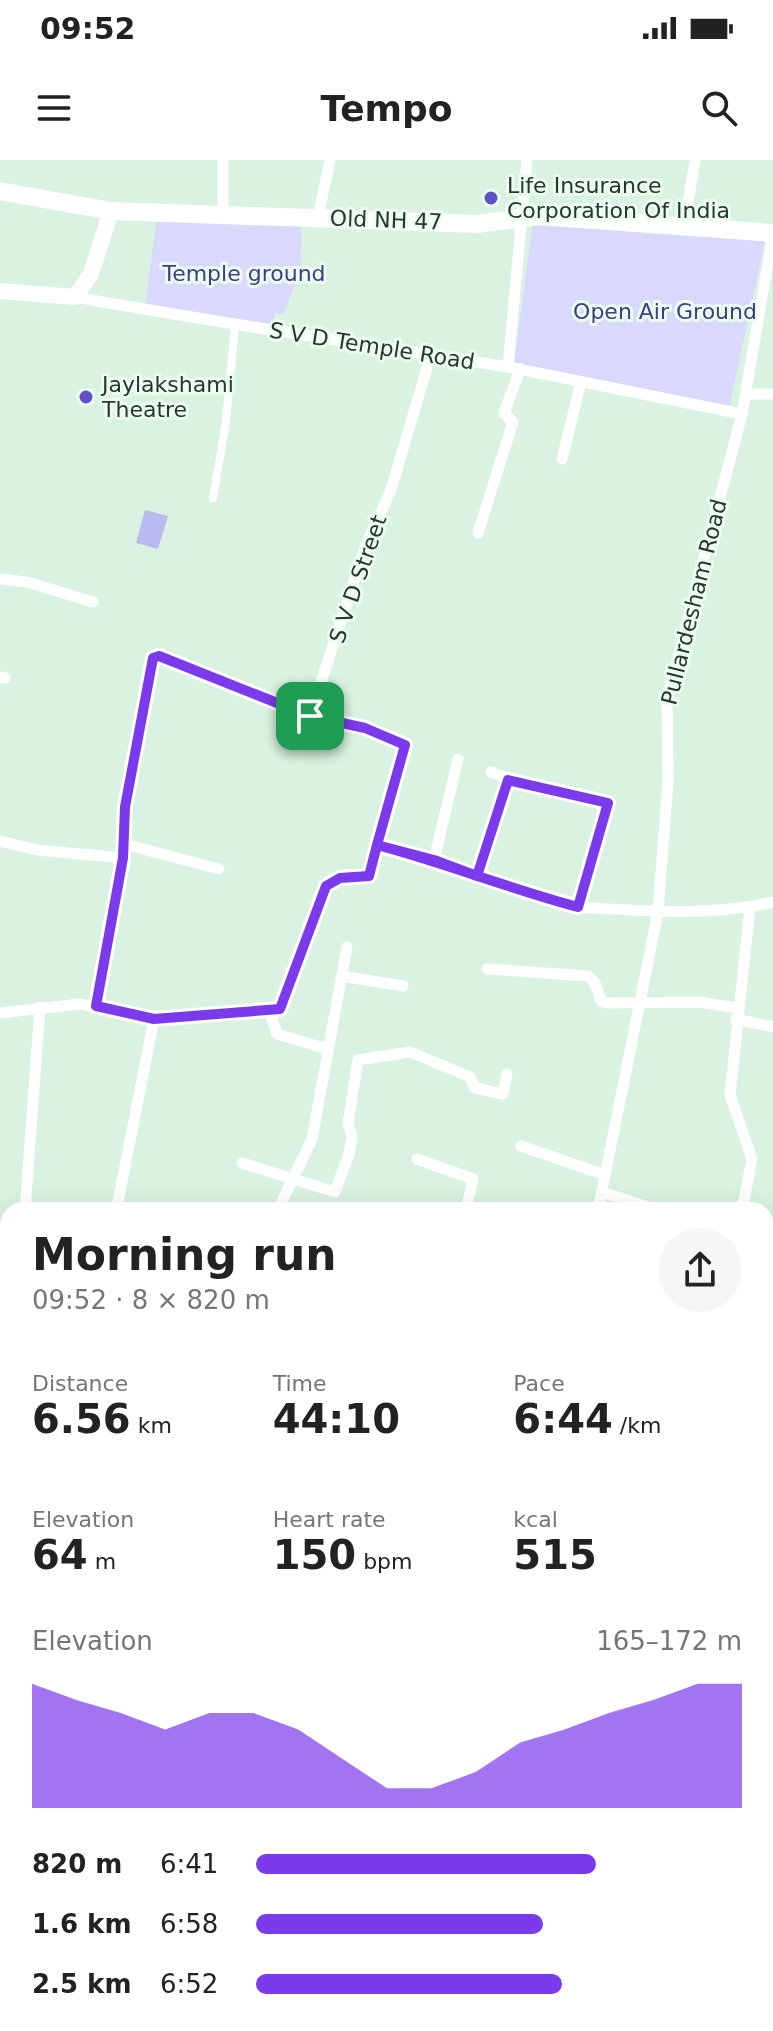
<!DOCTYPE html>
<meta charset="utf-8">
<style>
:root{--surface:#fff;--page:#f6f6f6;--text:#222;--muted:#767676;--accent:#7c3aed}
body{margin:0;font-family:"DejaVu Sans",sans-serif;background:var(--page);color:var(--text);height:100vh;display:flex;flex-direction:column;font-size:30px;white-space:nowrap}
*{box-sizing:border-box;margin:0}
p{font-size:26px;color:var(--muted)}
.icon{flex:none;width:44px;height:44px;fill:none;stroke:currentColor;stroke-width:2;stroke-linecap:round;stroke-linejoin:round}
.map{position:relative;flex:1;overflow:hidden}
.drawer{position:absolute;left:0px;top:1042px;width:774px;height:830px;display:flex;flex-direction:column;background:var(--surface);border-radius:24px 24px 0 0;box-shadow:0 8px 32px #0002}
.drawer>*{flex:none}
.pin{position:absolute;display:grid;place-items:center;width:68px;height:68px;color:#fff;margin:-34px;border-radius:16px;box-shadow:0 4px 12px #0006}
.round{display:grid;place-items:center;flex:none;width:84px;height:84px;border-radius:42px;background:var(--page)}
.headline{display:flex;align-items:center;justify-content:space-between;height:136px;padding:0 32px}
h1{font-size:44px;font-weight:700;line-height:60px}
.figures{display:grid;grid-template-columns:repeat(3,1fr);gap:12px;height:136px;padding:8px 32px}
.figures div{display:grid;align-content:center}
.figures b{font-size:40px;font-weight:700}
.figures small{font-size:22px;font-weight:400}
.figures p{font-size:22px}
.chart{height:224px;padding:16px 32px}
.chart p{display:flex;justify-content:space-between}
.chart svg{width:100%;height:144px;margin-top:8px;fill:var(--accent);opacity:.7}
ul{padding:0 32px;list-style:none;font-size:26px}
li{display:grid;grid-template-columns:128px 96px 1fr;align-items:center;height:60px}
li i{height:20px;border-radius:10px;background:var(--accent)}
.status{display:flex;justify-content:space-between;align-items:center;height:56px;padding:0 40px;background:var(--surface);direction:ltr}
.status svg{height:22px;fill:currentColor}
header{display:flex;justify-content:space-between;align-items:center;height:104px;padding:0 32px;background:var(--surface);font-size:36px;font-weight:700}
.map>svg:first-child{display:block}
.green{fill:#d8d9fc}
.water{fill:#babaf1}
.lines{fill:none;stroke-linecap:round;stroke-linejoin:round}
.pedestrian{stroke:#fff;stroke-width:8}
.minor{stroke:#fff;stroke-width:11}
.secondary{stroke:#fff;stroke-width:16}
.primary{stroke:#fff;stroke-width:18}
.route-casing{stroke:#fff;stroke-width:16}
.route{stroke:#7c3aed;stroke-width:10}
.poi-dot{fill:#614fc8;stroke:#eafef0;stroke-width:3}
.labels{text-anchor:middle;dominant-baseline:central;stroke-width:6;stroke-linejoin:round;paint-order:stroke}
.poi-label{font-size:22px;fill:#2b352f;stroke:#eafef0;text-anchor:start}
.street-label{font-size:22px;fill:#2b352f;stroke:#eafef0}
.park-label{font-size:22px;fill:#423c7e;stroke:#eafef0}
</style>
<div class="status"><b>09:52</b><svg viewBox="0 0 49 12"><path d="M0 12V9h3v3zM5 12V6h3v6zM10 12V3h3v9zM15 12V0h3v12zM26 1h20v11H26zM47 4h2v5h-2z"/></svg></div>
<header><svg class="icon" aria-label="menu" viewBox="0 0 24 24"><path d="M4 6h16M4 12h16M4 18h16"/></svg>Tempo<svg class="icon" aria-label="search" viewBox="0 0 24 24"><circle cx="10" cy="10" r="6"/><path d="M15 15l6 6"/></svg></header>
<div class="map">
<svg width="773" height="1871" viewBox="0 0 773 1871">
<rect width="100%" height="100%" fill="#d9f2e1"/>
<g class="green">
<polygon points="157,56 302,62 300,111 284,154 275,153 272,167 144,153"/>
<polygon points="533,61 766,76 729,248 514,204"/>
</g>
<polygon class="water" points="145,350 168,356 158,389 136,383"/>
<g class="lines">
<polyline class="pedestrian" points="213,338 226,261 235,166"/>
<g class="minor">
<polyline points="527,0 508,207 742,254"/>
<polyline points="223,54 223,0"/>
<polyline points="318,57 330,0"/>
<polyline points="684,67 695,0"/>
<path d="M75 137C219 163 363 184 508 207"/>
<polyline points="747,234 773,234"/>
<polyline points="562,299 581,222"/>
<polyline points="478,373 513,262 504,253 520,209"/>
<polyline points="0,419 27,422 93,442"/>
<polyline points="0,517 5,518"/>
<polyline points="310,556 365,387 391,330 431,194"/>
<path d="M491 612 536 629 608 643 578 747C644 751 708 757 773 742"/>
<polyline points="0,681 37,690 123,698"/>
<polyline points="124,684 219,709"/>
<path d="M377 685C445 702 510 729 578 747"/>
<polyline points="434,700 458,599"/>
<polyline points="477,716 508,620"/>
<polyline points="487,809 588,816 595,823 601,841 607,843 699,842 737,848"/>
<polyline points="341,816 403,826"/>
<polyline points="96,846 123,698 125,647 153,498 159,496 310,556 365,568 405,585 369,716 340,718 326,726 280,849 154,859"/>
<polyline points="0,853 80,844 154,859 117,1047"/>
<polyline points="270,853 277,874 327,889"/>
<polyline points="736,859 773,867"/>
<polyline points="521,986 605,1015"/>
<polyline points="417,999 473,1019 466,1050"/>
<polyline points="242,1003 335,1032 349,994 352,976 348,963 358,900 410,892 470,917 475,928 503,934 507,914"/>
<polyline points="602,1032 657,1050"/>
<polyline points="25,1050 40,847"/>
<polyline points="278,1050 312,979 347,787"/>
<polyline points="598,1050 658,752 668,621 667,539 742,254 773,73"/>
<polyline points="742,1050 752,999 730,935 750,747"/>
<polyline points="766,1064 773,1065"/>
<polyline points="0,1178 8,1180"/>
<polyline points="766,1221 773,1198"/>
<polyline points="766,1346 773,1347"/>
<polyline points="0,1422 8,1423"/>
<polyline points="766,1550 773,1549"/>
<polyline points="766,1701 773,1700"/>
<polyline points="0,1869 8,1871"/>
<polyline points="93,1871 95,1864"/>
<polyline points="401,1871 403,1864"/>
<polyline points="573,1871 573,1864"/>
</g>
<g class="secondary">
<polyline points="0,131 75,137 91,114 111,51"/>
<polyline points="0,1647 8,1650"/>
<polyline points="766,1825 773,1826"/>
</g>
<polyline class="primary" points="0,31 111,51 477,64 538,56 773,73"/>
</g>
<g class="lines">
<g class="route-casing">
<path id="route" d="M310 556 159 496 153 498 125 647 123 698 96 846 154 859 280 849 326 726 340 718 369 716 377 685C445 703 510 729 578 747L608 643 508 620 477 716 434 700 377 685 405 585 365 568 310 556"/>
</g>
<use href="#route" class="route"/>
</g>
<g class="poi-dot">
<circle cx="491" cy="38" r="8"/>
<circle cx="86" cy="237" r="8"/>
</g>
<g class="labels">
<g class="poi-label">
<text x="507" y="25">Life Insurance<tspan x="507" dy="25">Corporation Of India</tspan></text>
<text x="102" y="224">Jaylakshami<tspan x="102" dy="25">Theatre</tspan></text>
</g>
<g class="street-label">
<text transform="translate(386 60) rotate(2)">Old NH 47</text>
<text transform="translate(372 186) rotate(9)">S V D Temple Road</text>
<text transform="translate(358 419) rotate(-71)">S V D Street</text>
<text transform="translate(694 442) rotate(-76)">Pullardesham Road</text>
</g>
<g class="park-label">
<text x="244" y="113">Temple ground</text>
<text x="665" y="151">Open Air Ground</text>
</g>
</g>
</svg>
<div class="pin" style="left:310px;top:556px;background:#1e9e55"><svg class="icon" aria-label="arrive" viewBox="0 0 24 24"><path d="M6 21V4h12l-3 4 3 4H6"/></svg></div>
<section class="drawer">
<div class="headline"><div><h1>Morning run</h1><p>09:52 · 8 × 820 m</p></div><a class="round"><svg class="icon" aria-label="share" viewBox="0 0 24 24"><path d="M12 15V3M7 8l5-5 5 5M5 13v7h14v-7"/></svg></a></div>
<div class="figures">
<div><p>Distance</p><b>6.56<small> km</small></b></div>
<div><p>Time</p><b>44:10</b></div>
<div><p>Pace</p><b>6:44<small> /km</small></b></div>
</div>
<div class="figures">
<div><p>Elevation</p><b>64<small> m</small></b></div>
<div><p>Heart rate</p><b>150<small> bpm</small></b></div>
<div><p>kcal</p><b>515</b></div>
</div>
<div class="chart"><p><span>Elevation</span>165–172 m</p>
<svg viewBox="0 0 160 44" preserveAspectRatio="none"><path d="M0 44V6L10 11L20 15L30 20L40 15L50 15L60 20L70 29L80 38L90 38L100 33L110 24L120 20L130 15L140 11L150 6L160 6V44z"/></svg>
</div>
<ul>
<li><b>820 m</b>6:41<i style="width:70%"></i></li>
<li><b>1.6 km</b>6:58<i style="width:59%"></i></li>
<li><b>2.5 km</b>6:52<i style="width:63%"></i></li>
</ul>
</section>
</div>
